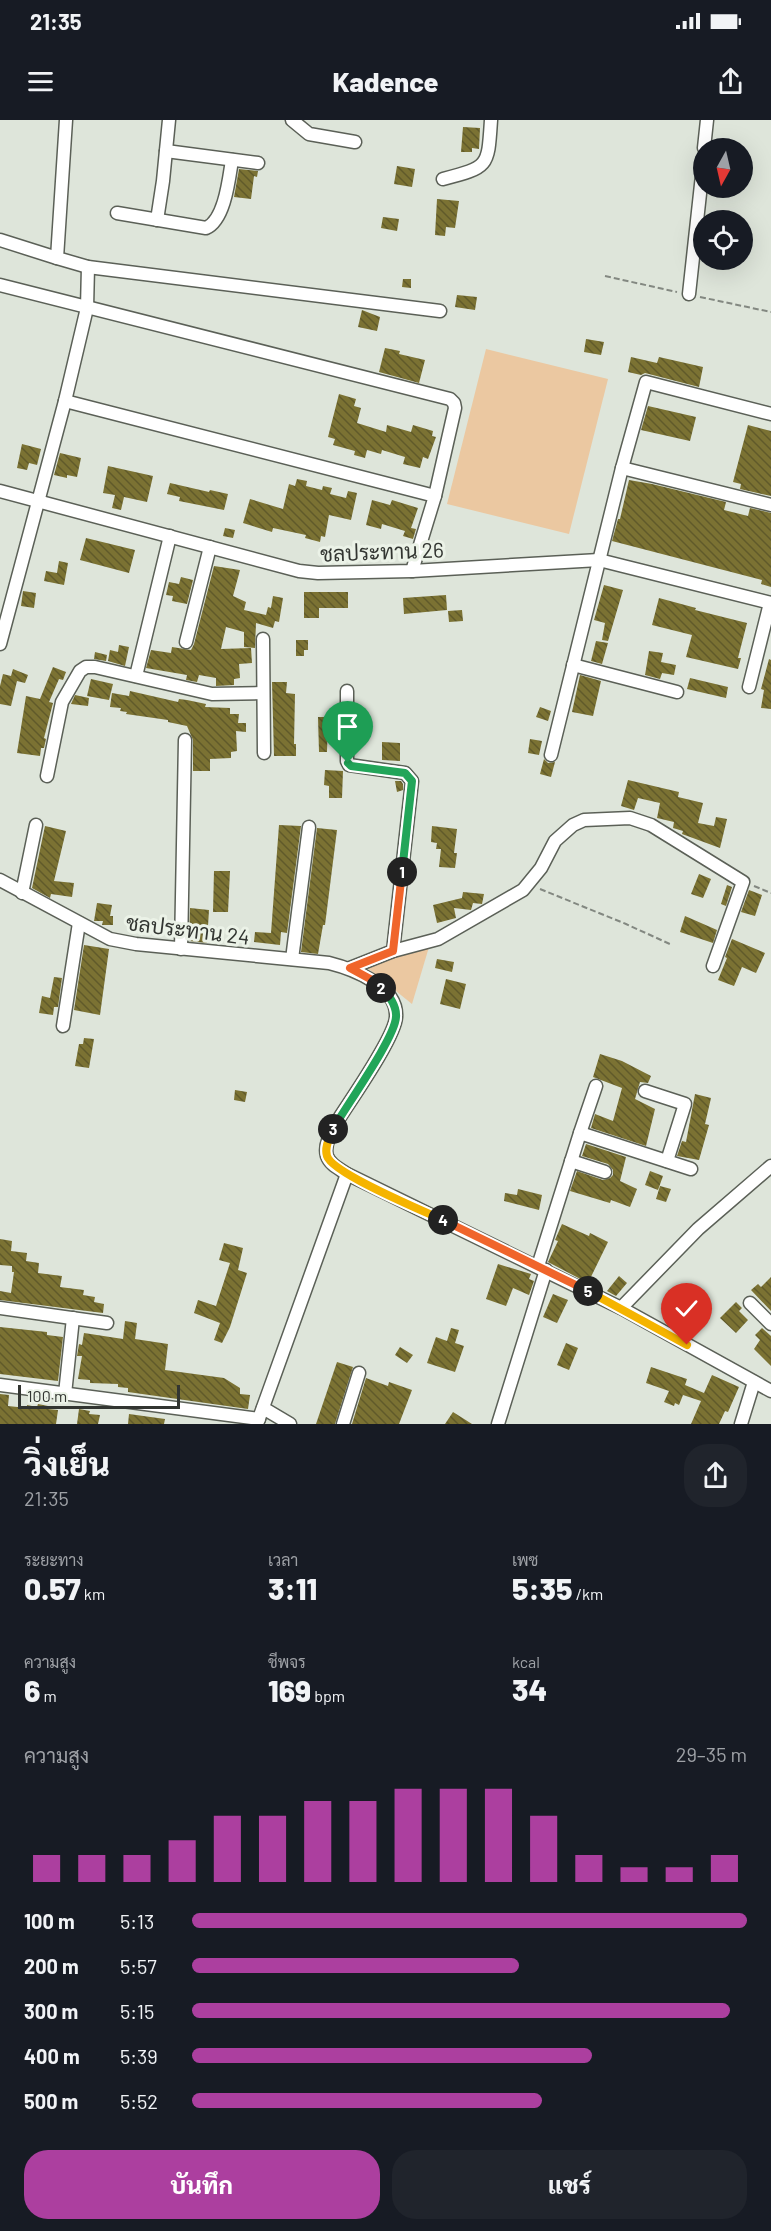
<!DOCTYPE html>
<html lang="th">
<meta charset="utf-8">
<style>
:root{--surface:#171b24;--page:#20242c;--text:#f1f3f6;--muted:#9ea1a6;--accent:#ac3f9f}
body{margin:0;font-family:Barlow,Sarabun,sans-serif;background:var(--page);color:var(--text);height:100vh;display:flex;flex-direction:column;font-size:22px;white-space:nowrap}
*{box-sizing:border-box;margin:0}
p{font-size:20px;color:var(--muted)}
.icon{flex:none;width:33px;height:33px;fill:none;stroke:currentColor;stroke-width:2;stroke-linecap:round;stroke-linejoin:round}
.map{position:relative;height:1304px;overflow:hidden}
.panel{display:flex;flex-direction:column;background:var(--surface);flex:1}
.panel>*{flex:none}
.needle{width:39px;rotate:188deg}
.fabs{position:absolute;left:693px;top:18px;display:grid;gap:12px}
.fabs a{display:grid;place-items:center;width:60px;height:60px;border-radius:50%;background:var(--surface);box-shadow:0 6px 24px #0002;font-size:30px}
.scale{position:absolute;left:18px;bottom:15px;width:162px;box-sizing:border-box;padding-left:6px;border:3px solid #323531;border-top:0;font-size:16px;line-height:21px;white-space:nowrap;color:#323531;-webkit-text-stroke:4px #ebf2e7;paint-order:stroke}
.pin{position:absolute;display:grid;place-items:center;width:51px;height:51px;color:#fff;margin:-62px -26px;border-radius:50% 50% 50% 0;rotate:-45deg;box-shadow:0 0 6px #0007}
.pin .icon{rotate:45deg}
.km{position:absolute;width:30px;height:30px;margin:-15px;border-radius:50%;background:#222;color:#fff;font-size:16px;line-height:30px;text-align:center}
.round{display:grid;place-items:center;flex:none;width:63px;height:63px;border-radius:24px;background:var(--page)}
.head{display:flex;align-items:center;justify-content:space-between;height:102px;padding:0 24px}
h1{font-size:33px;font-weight:800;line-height:45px}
.metrics{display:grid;grid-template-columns:repeat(3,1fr);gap:9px;height:102px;padding:6px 24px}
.metrics div{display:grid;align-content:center}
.metrics b{font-size:30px;font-weight:800}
.metrics small{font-size:16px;font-weight:400}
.metrics p{font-size:16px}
.chart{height:168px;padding:12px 24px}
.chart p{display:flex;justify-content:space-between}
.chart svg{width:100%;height:108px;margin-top:6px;stroke:var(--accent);stroke-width:6}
.button{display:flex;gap:12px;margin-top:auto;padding:12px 24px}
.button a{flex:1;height:69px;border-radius:24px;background:var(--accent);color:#fff;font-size:24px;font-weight:800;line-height:69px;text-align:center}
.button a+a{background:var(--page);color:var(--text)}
ul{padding:0 24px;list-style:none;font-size:20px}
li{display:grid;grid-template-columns:96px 72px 1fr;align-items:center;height:45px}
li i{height:15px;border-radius:8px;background:var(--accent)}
.status{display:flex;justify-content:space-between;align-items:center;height:42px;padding:0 30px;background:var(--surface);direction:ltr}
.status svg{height:16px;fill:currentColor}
header{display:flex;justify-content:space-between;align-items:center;height:78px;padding:0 24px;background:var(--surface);font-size:27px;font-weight:800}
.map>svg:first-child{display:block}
.green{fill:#ebc8a1}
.building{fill:url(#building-back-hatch)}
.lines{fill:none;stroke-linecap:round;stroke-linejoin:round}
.minor-casing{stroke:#5b6057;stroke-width:15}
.path{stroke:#838881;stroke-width:2;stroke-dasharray:6 3;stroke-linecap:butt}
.minor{stroke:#fff;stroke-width:12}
.split-1-casing{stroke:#fff;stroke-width:12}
.split-2-casing{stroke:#fff;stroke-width:12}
.split-3-casing{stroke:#fff;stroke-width:12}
.split-4-casing{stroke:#fff;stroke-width:12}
.split-5-casing{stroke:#fff;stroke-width:12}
.split-6-casing{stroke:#fff;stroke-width:12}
.split-1{stroke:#22a559;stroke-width:8}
.split-2{stroke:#f0652b;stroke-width:8}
.split-3{stroke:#22a559;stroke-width:8}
.split-4{stroke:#f5b400;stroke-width:8}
.split-5{stroke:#f0652b;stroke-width:8}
.split-6{stroke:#f5b400;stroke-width:8}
.labels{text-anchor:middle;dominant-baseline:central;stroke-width:6;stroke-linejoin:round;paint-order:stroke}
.street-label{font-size:21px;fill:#323531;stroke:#ebf2e7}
</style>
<div class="status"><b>21:35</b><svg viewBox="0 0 49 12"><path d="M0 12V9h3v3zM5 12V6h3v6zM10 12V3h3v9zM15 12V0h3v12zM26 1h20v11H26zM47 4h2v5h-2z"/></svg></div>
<header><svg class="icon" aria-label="menu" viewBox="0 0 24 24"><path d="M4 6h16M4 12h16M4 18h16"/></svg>Kadence<svg class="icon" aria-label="share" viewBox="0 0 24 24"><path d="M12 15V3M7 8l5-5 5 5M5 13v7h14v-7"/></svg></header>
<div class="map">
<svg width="771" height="1304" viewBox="0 0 771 1304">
<defs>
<pattern id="building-back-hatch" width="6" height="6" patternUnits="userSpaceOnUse" patternTransform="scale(1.5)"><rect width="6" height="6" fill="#7b7233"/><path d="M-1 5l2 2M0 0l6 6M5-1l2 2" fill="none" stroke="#605a2a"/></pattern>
</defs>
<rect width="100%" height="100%" fill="#dee5da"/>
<g class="green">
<polygon points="486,229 608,259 569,414 447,384"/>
<polygon points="429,827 412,884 365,846"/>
</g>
<g class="building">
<polygon points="463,7 480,8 479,29 472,28 472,32 461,32"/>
<polygon points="397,46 415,49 412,67 394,64"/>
<polygon points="239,49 258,51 257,57 254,56 251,79 234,77"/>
<polygon points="437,79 459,81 455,108 446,107 445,116 435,115"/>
<polygon points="383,97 399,99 397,111 381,108"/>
<polygon points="403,159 411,159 411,168 402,167"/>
<polygon points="457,175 477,177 475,190 455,187"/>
<polygon points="362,190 380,197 377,211 358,207"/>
<polygon points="586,219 604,222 601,235 584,232"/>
<polygon points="385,228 400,231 399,234 425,240 419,263 379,252"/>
<polygon points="631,237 657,243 659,237 703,247 699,267 645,253 641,255 628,252"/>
<polygon points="339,274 356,279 354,286 361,288 357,303 386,312 387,305 411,312 413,305 433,311 432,316 436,317 428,339 423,337 420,348 403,344 405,337 382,330 381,334 367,330 365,338 354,335 355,331 333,325 335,319 328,317"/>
<polygon points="648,286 696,297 690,321 641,310"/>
<polygon points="748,305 771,311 771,376 740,369 741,364 733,362"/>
<polygon points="22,324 41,329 37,345 29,343 27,350 17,348"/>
<polygon points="60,333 81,338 77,357 67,355 67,358 54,355"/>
<polygon points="108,346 153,356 147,382 124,377 121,390 112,388 115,375 103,373"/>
<polygon points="297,359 307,361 306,366 322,370 323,366 332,368 330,374 346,378 348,371 357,373 351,400 329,395 325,417 321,416 320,422 305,418 306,415 273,408 272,412 243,403 250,379 283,389 289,364 295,366"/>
<polygon points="629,360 652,364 726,382 724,390 748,396 750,388 771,393 771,467 761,464 762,460 612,421 618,399 620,399"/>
<polygon points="170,363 209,372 210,370 228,374 224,390 179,381 180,377 167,374"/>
<polygon points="372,380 390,385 392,380 418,388 411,408 416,409 413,419 403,416 405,411 382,404 381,409 366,405"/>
<polygon points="225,408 235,410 233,418 223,416"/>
<polygon points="86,418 135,430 129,453 80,440"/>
<polygon points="59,441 68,443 64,465 44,461 46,451 57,453"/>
<polygon points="214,446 240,450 233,476 246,482 244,490 266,495 268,487 271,488 273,476 283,478 279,502 275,501 273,508 256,503 255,528 244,527 244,512 226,507 221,529 251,528 252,543 239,544 240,558 234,559 234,565 216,566 216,558 199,555 197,562 186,560 187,555 146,548 151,530 171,533 172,527 191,530 194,524"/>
<polygon points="181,457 193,460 187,484 172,481 173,476 166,475 169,462 179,464"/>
<polygon points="604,465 623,470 608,521 602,520 605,503 594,500"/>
<polygon points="23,471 36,473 34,488 21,486"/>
<polygon points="304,472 348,472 348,488 319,488 319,498 304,498"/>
<polygon points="446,475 447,490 404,494 403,478"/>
<polygon points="659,478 696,488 695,490 747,503 738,538 741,538 738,549 686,537 692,515 652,505"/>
<polygon points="462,490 463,501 449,502 448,491"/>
<polygon points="296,520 308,520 308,530 304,530 304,536 296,536"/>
<polygon points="596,521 608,523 602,544 591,541"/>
<polygon points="119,525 129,527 125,546 108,541 110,530 118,532"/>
<polygon points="649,531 663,533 661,542 676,545 674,555 662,553 660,559 645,555"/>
<polygon points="95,532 107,535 106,541 94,539"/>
<polygon points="769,539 771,540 771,589 761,588 764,570 761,569"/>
<polygon points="53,547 66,552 63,560 59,559 49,582 53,583 44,618 46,619 44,628 41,628 40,636 17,633 26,576 40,579"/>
<polygon points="13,549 28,555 25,563 17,561 11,586 0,584 0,566 3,554 11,556"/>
<polygon points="580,555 601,561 593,596 572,592"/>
<polygon points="690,558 728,567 726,578 687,569"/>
<polygon points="91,559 113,564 109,580 87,576"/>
<polygon points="272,562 287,562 286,573 295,574 294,624 296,624 296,636 274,636"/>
<polygon points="130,571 178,582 179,579 187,580 206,584 205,587 230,588 230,594 239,594 238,603 246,603 246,612 236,611 237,631 231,632 231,638 210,639 210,651 193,651 193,620 187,606 168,602 168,600 126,594 127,592 120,591 121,588 110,587 112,573 129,576"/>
<polygon points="75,575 89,578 88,586 71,584"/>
<polygon points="540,587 551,591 548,601 536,597"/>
<polygon points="318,597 328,597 327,632 319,632"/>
<polygon points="530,619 542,621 539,635 528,633"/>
<polygon points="382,622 400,623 400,641 382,640"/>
<polygon points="544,639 548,643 555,642 551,657 540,654"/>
<polygon points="325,650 343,651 342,678 329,678 329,666 324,665"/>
<polygon points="628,660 679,672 678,677 703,683 698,703 714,706 716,697 727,699 720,728 682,714 683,711 673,708 674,702 657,698 660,683 638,678 634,690 621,686"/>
<polygon points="395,661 401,661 403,664 403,670 397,672"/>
<polygon points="279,705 301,706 287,813 281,812 280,825 254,822 255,812 271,813"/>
<polygon points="45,706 66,711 54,761 74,763 72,777 51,774 50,778 32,768"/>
<polygon points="432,706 457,709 454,733 457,733 455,748 439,747 441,729 436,729 437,723 431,722"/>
<polygon points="317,708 337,710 325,805 323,805 318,834 301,832"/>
<polygon points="214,751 230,751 228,792 213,792"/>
<polygon points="699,754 711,759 703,778 691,774"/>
<polygon points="727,765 732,767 726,786 721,784"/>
<polygon points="749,770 762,775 755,796 741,792"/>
<polygon points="463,772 484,774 482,784 473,783 471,790 454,788 456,798 437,803 433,785 462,778"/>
<polygon points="97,783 112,785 110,796 113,796 113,805 102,805 103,801 94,801"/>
<polygon points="190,788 209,790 207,823 189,821"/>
<polygon points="685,796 717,810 713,823 680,812"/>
<polygon points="732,819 765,833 756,853 742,847 734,866 718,860 727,838 725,837"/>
<polygon points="84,825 109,829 100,895 74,890"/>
<polygon points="437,839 454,842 452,852 435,848"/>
<polygon points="54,857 62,858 58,887 54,887 53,895 39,893 42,876 50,878"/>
<polygon points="446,859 466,864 460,889 440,884"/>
<polygon points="84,918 94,919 89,948 75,946 79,924 83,924"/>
<polygon points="600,934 622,941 651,956 648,963 640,962 635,979 655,989 646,1026 591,1008 595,994 613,1001 622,968 593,957"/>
<polygon points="235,970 247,972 245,982 234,980"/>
<polygon points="695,974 711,978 705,1004 709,1005 699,1040 677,1036 682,1021 686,1022"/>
<polygon points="586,1024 626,1037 620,1061 637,1069 630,1087 611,1080 610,1083 570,1071 577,1051 603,1060 610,1058 613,1055 613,1050 608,1044 582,1036"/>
<polygon points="650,1051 663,1056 658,1070 645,1065"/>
<polygon points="660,1066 671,1069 666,1082 656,1079"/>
<polygon points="518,1069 542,1075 539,1090 504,1081 505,1073 517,1075"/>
<polygon points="562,1104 589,1116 590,1113 608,1122 588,1163 548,1142 558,1121 555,1120"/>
<polygon points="0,1119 12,1121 11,1131 27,1133 26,1141 39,1143 38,1153 62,1156 60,1167 84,1170 83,1175 95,1177 94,1182 104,1184 103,1193 0,1180 0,1171 11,1173 14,1152 12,1152 12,1146 0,1145"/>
<polygon points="224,1123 243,1128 238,1150 247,1153 230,1207 222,1223 214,1220 220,1203 194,1193 198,1180 216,1186 230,1143 219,1140"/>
<polygon points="498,1144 531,1154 529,1159 534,1161 529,1175 513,1168 506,1186 486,1179"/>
<polygon points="619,1156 627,1163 616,1176 607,1171"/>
<polygon points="771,1157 771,1191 751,1170 758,1164 761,1167"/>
<polygon points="553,1174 568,1180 557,1203 543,1197"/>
<polygon points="736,1182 742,1188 739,1191 748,1200 736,1213 720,1198"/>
<polygon points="125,1201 137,1203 135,1219 168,1224 165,1250 224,1258 240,1268 240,1274 250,1275 248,1289 128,1272 128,1268 118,1267 118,1264 90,1263 90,1260 78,1259 82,1236 77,1236 79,1224 82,1225 84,1213 123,1219"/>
<polygon points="0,1207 47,1212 47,1215 63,1217 58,1261 0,1254"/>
<polygon points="451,1208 459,1210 455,1223 464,1226 455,1252 427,1243 436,1217 447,1221"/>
<polygon points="762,1208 771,1216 771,1246 754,1229 760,1220 755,1215"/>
<polygon points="566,1223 578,1228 569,1250 557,1245"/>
<polygon points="400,1227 413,1235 407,1243 395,1235"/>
<polygon points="337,1242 353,1247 335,1304 316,1304"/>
<polygon points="651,1247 687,1259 685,1265 704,1273 712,1255 739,1267 728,1292 725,1291 719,1304 691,1304 701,1281 683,1275 679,1285 675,1283 674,1286 664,1282 669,1271 646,1263"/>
<polygon points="366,1258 388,1266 389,1262 412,1270 399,1304 352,1304"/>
<polygon points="0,1274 9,1275 8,1286 27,1288 27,1285 37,1287 38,1284 48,1286 48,1289 58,1290 56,1304 0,1304"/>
<polygon points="79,1289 90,1291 89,1294 100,1295 98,1304 77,1304"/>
<polygon points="453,1292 472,1304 445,1304"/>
<polygon points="129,1294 165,1299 164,1304 128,1304"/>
</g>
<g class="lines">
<g class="minor-casing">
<g id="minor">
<polyline points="66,0 57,138 88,147 440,191"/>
<polyline points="292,0 309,14 355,22"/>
<polyline points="704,28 707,0"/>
<polyline points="166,31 258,43"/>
<path d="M443 59C489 47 488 47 491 0"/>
<path d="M117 93 206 108C225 100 229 58 232 40"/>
<polyline points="157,100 163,61 169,0"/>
<polyline points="0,120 57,138"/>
<polyline points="0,165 450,279 454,283 455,288 435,376 412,451"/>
<polyline points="689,174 704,37"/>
<polyline points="65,281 435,376"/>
<polyline points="622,348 771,385"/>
<polyline points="0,371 299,451 318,453 412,451 599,440 771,483"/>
<polyline points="263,519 264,633"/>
<polyline points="186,522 210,427"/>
<polyline points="0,524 65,281 87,188 88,147"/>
<polyline points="573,545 677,572"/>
<polyline points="136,556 170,416"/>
<polyline points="749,567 770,483"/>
<polyline points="347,571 347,641 349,645 405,653 412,661 393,831"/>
<polyline points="551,635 622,348 646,262 771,294"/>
<polyline points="47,656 62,582 80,551 86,547 95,547 212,574 263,573"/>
<path d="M0 760 110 819 136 824 329 843C353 849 398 866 396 897 395 917 352 978 340 997 334 1008 323 1023 327 1036 330 1045 340 1049 347 1054L621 1188 771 1271"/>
<polyline points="22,773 36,705"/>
<polyline points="181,829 185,620"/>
<polyline points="292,839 309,707"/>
<polyline points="350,848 393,831 438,819 523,770 541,748 555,721 573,705 584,700 630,698 651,705 743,762 713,846"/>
<polyline points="63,906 79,803"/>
<polyline points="645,971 685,984 667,1041"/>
<polyline points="580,1013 596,966"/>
<polyline points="571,1041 605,1052"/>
<polyline points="538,1146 580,1013 691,1049"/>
<polyline points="750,1183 771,1204"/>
<polyline points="0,1188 107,1203"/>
<polyline points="621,1188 698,1109 771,1046"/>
<polyline points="0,1265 259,1299"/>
<polyline points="65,1274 73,1198"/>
<polyline points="263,1288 290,1304"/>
<polyline points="257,1304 347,1054"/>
<polyline points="343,1304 359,1253"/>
<polyline points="498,1304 546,1150"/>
<polyline points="741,1304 754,1262"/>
</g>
</g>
<g class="path">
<polyline points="605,156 677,172"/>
<polyline points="700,177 771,192"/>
<polyline points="754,766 771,773"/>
<polyline points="540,769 626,804 672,825"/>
</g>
<use href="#minor" class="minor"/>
</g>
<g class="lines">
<g class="split-1-casing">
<polyline id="split-1" points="348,643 351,646 405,653 412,661 402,752"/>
</g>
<g class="split-2-casing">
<polyline id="split-2" points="381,868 372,860 350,848 393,831 402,752"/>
</g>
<g class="split-3-casing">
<path id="split-3" d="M333 1009C346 986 395 918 396 897 397 887 389 874 381 868"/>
</g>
<g class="split-4-casing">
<path id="split-4" d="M333 1009C330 1017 324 1027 327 1036 332 1053 423 1091 443 1100"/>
</g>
<g class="split-5-casing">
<polyline id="split-5" points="443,1100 588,1171"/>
</g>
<g class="split-6-casing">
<polyline id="split-6" points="588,1171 687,1225"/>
</g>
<use href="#split-1" class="split-1"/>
<use href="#split-2" class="split-2"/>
<use href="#split-3" class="split-3"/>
<use href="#split-4" class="split-4"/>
<use href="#split-5" class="split-5"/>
<use href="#split-6" class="split-6"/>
</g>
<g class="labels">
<g class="street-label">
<text transform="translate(382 431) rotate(-2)">ชลประทาน 26</text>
<text transform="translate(188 809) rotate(7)">ชลประทาน 24</text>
</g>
</g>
</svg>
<div class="fabs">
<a><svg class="needle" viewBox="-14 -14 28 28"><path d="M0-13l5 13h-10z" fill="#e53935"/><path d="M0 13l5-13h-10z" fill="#9ea1a6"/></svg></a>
<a><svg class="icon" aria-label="locate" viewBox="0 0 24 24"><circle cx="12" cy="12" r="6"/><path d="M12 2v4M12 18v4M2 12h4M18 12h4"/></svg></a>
</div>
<div class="scale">100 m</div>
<div class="pin" style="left:348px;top:643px;background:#1e9e55"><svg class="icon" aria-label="arrive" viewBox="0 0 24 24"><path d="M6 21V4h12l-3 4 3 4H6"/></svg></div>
<div class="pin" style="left:687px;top:1225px;background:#d93025"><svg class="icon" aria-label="check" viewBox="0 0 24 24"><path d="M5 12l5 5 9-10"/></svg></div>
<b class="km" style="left:402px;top:752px">1</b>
<b class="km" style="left:381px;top:868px">2</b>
<b class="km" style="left:333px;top:1009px">3</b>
<b class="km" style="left:443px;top:1100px">4</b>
<b class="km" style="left:588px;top:1171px">5</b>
</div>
<section class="panel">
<div class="head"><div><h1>วิ่งเย็น</h1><p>21:35</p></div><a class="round"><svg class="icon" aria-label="share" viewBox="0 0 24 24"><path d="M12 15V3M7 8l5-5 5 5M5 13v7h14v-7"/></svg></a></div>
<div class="metrics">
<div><p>ระยะทาง</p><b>0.57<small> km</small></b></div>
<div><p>เวลา</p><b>3:11</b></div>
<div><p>เพซ</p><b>5:35<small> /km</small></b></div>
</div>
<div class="metrics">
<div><p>ความสูง</p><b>6<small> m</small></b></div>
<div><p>ชีพจร</p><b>169<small> bpm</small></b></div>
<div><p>kcal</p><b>34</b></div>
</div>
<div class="chart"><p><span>ความสูง</span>29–35 m</p>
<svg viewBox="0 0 160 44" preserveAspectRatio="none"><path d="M5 44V33M15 44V33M25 44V33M35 44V27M45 44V17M55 44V17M65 44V11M75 44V11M85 44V6M95 44V6M105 44V6M115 44V17M125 44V33M135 44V38M145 44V38M155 44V33"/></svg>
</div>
<ul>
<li><b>100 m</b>5:13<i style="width:100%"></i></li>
<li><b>200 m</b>5:57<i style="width:59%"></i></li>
<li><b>300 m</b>5:15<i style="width:97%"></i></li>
<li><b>400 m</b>5:39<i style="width:72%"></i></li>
<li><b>500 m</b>5:52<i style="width:63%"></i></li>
</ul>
<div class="button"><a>บันทึก</a><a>แชร์</a></div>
</section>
